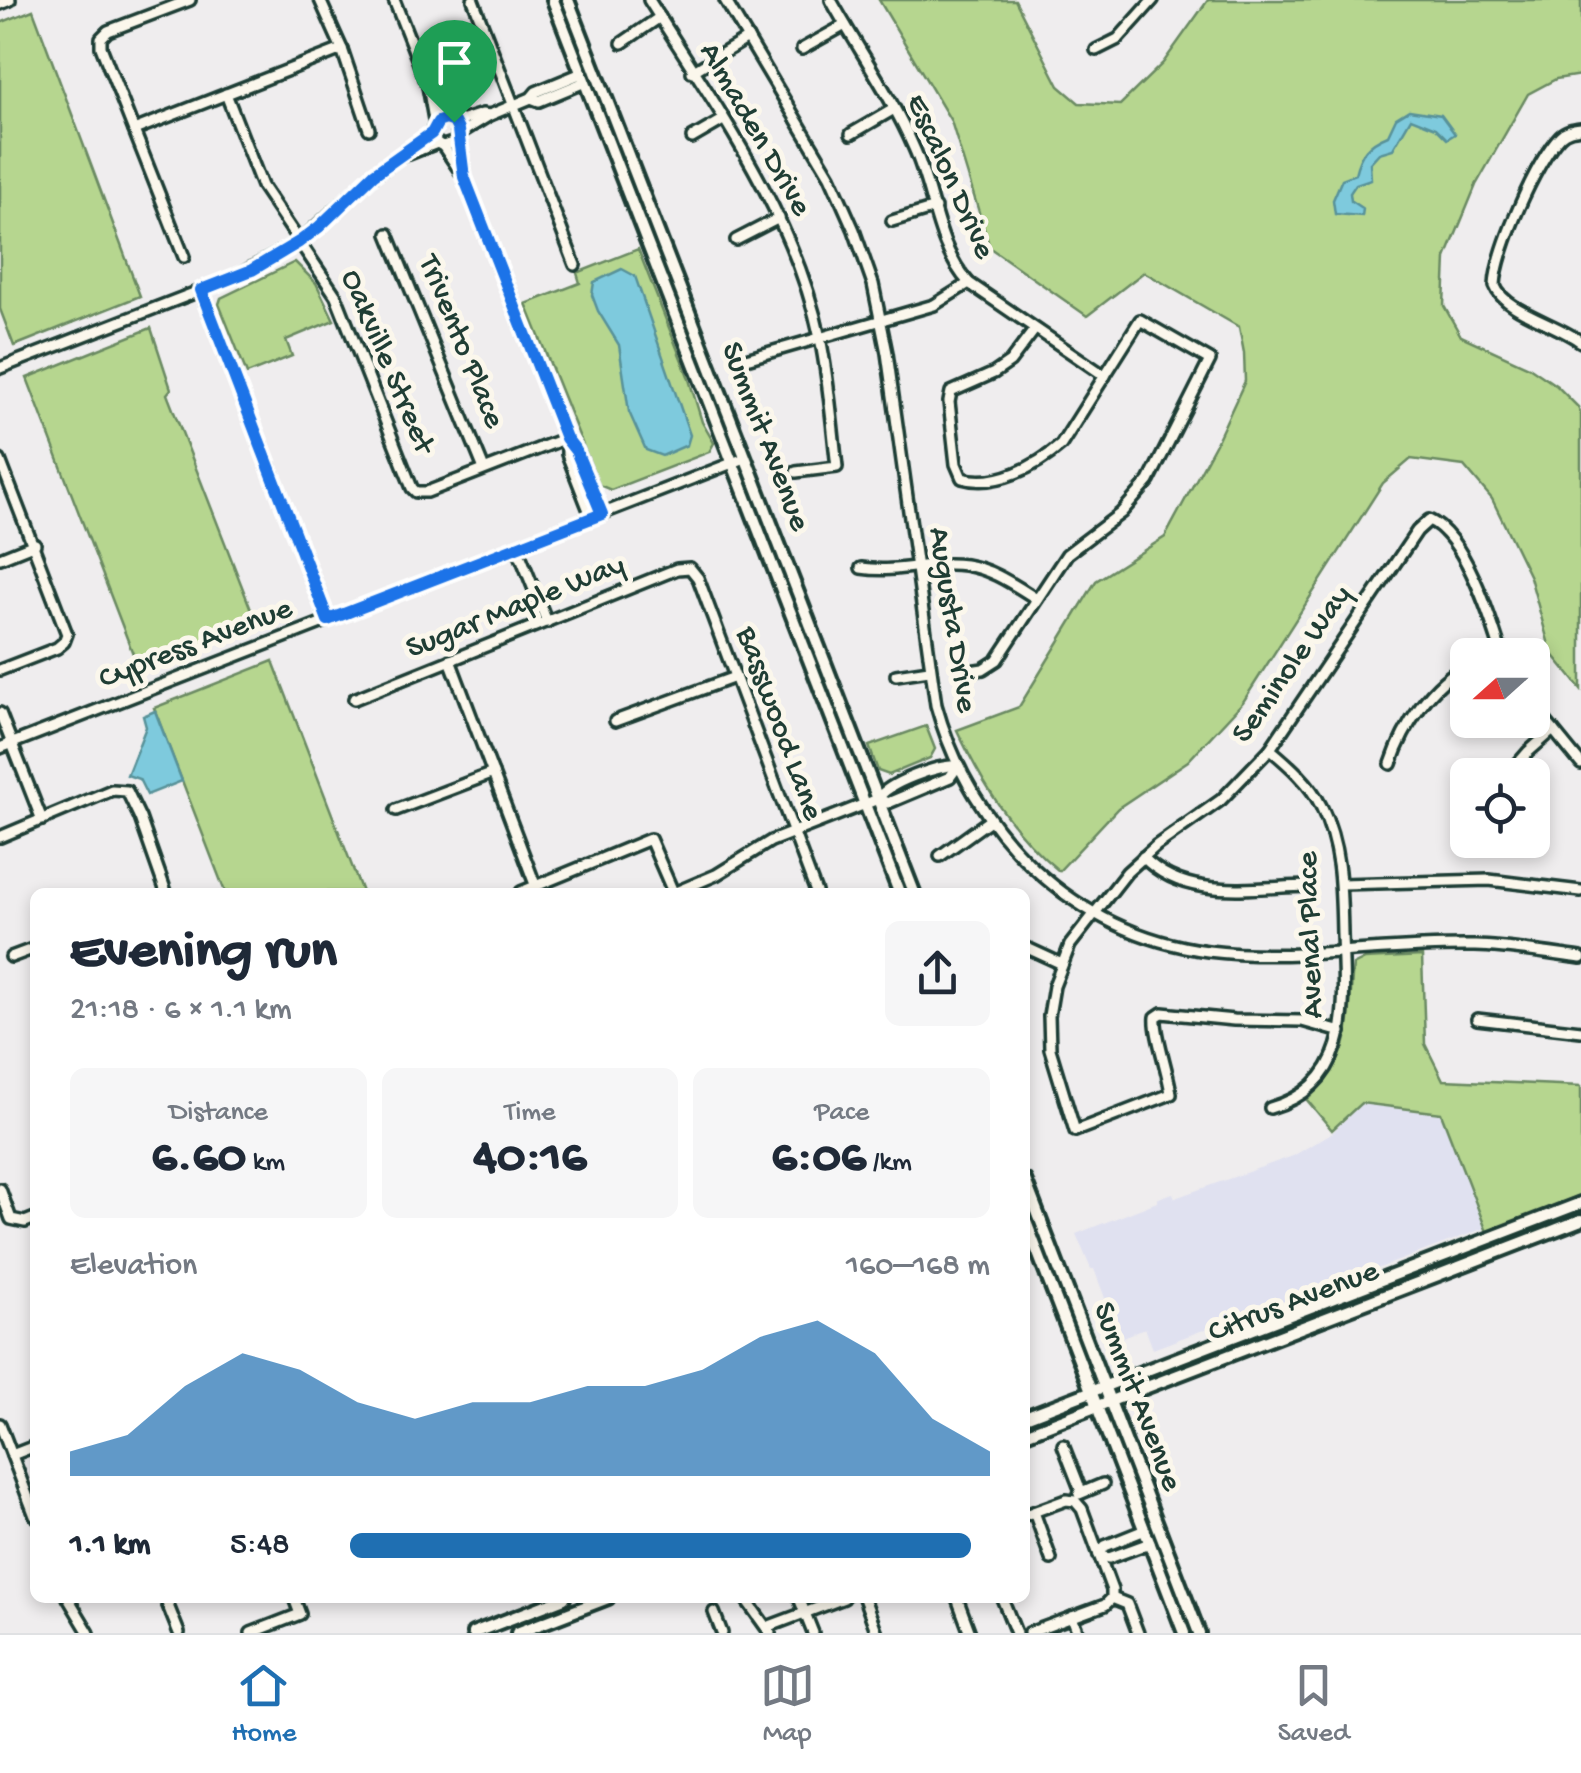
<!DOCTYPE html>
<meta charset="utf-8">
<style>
:root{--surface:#fff;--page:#f6f6f7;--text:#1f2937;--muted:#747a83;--line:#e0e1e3;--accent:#1f6fb2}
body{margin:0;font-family:"Gochi Hand",sans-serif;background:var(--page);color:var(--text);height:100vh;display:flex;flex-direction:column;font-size:38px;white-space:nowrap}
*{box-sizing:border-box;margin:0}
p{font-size:32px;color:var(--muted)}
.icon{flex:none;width:55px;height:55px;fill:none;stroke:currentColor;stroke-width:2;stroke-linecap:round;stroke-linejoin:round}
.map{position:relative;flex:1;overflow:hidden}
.panel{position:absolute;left:30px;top:888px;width:1000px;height:715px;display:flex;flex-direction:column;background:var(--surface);border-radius:15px;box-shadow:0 5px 15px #0003}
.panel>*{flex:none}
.needle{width:65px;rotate:249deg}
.fabs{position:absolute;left:1450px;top:638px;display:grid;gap:20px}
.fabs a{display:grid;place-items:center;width:100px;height:100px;border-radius:15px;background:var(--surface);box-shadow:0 5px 15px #0003;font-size:50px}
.pin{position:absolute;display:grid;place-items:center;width:85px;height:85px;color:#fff;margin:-102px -42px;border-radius:50% 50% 50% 0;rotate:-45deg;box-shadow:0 0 10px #0007}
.pin .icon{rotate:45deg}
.round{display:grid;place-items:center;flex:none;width:105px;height:105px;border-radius:15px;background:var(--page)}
.headline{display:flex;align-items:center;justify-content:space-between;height:170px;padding:0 40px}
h1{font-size:55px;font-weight:800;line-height:75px}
.stats{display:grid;grid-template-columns:repeat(3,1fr);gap:15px;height:170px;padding:10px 40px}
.stats div{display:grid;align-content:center;border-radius:15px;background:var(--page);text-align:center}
.stats b{font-size:50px;font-weight:800}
.stats small{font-size:28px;font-weight:400}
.stats p{font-size:28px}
.chart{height:280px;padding:20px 40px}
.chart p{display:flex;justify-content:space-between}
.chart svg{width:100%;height:180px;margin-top:10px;fill:var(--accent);opacity:.7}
ul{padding:0 40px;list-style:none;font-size:32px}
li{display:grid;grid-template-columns:160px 120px 1fr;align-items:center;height:75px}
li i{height:25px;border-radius:12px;background:var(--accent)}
.tab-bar{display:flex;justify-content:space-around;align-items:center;height:140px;border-top:2px solid var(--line);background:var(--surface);font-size:28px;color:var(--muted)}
.tab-bar a{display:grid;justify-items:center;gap:5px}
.tab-bar .current{color:var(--accent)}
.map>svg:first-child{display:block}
.built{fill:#e0e1f0}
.green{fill:#b6d68f;stroke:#6a8a62;stroke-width:2.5}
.water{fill:#7ecadd;stroke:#589299;stroke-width:2.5}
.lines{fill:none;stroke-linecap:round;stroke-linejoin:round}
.minor-casing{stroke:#1f3d34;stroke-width:16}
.major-casing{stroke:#1f3d34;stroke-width:18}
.minor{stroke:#fbf7ec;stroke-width:9}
.major{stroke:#fbf7ec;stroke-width:10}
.route-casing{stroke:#fff;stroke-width:20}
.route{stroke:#1a73e8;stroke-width:12}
.labels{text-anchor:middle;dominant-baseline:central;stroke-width:10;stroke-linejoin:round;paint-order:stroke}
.street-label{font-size:32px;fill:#1f3d34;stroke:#fbf7ec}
</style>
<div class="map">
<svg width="1581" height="1633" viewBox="0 0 1581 1633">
<rect width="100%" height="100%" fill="#efedee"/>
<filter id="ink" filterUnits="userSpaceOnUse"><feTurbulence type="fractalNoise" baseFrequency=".01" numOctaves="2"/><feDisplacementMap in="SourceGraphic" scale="20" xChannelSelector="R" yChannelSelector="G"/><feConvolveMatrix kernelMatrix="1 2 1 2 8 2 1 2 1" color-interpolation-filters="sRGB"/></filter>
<g filter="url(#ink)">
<polygon class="built" points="1361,1103 1441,1113 1485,1228 1271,1309 1269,1305 1153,1349 1145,1328 1120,1338 1094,1269 1091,1269 1076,1234 1157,1202 1157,1199 1166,1195 1173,1193 1175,1198 1293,1156 1333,1132"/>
<g class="green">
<path d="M879 0H1015L1059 86 1079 103 1120 105 1163 63 1208 0H1581V75L1556 79 1528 94 1476 185 1446 258 1444 306 1461 336 1529 367 1557 386 1578 407 1581 415V689L1551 652 1530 577 1492 499 1464 466 1411 459 1383 483 1243 702 1188 761 1118 808 1059 871C1012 833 983 785 957 730L1019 707 1096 581 1165 537 1217 441 1245 381 1244 353 1239 327 1144 272 1087 316 990 248 951 121Z"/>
<polygon points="33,10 140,296 14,346 0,309 0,23"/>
<polygon points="638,249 688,376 702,422 714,443 709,452 611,490 599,485 526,304 580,283 577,273"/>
<polygon points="295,262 316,283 334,320 286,340 292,356 247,374 219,304 221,298"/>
<polygon points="151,328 171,389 167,394 257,625 140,672 27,378"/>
<polygon points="273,661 362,892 225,892 154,708"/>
<polygon points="926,726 935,749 930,758 889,775 878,771 869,746"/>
<path d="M1422 956 1425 1044 1443 1080 1581 1086V1195L1487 1232 1441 1113 1361 1103 1332 1130 1307 1100C1356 1053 1347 1026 1353 965L1365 959Z"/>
</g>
<g class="water">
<path d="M1409 110 1441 115 1455 134 1447 139 1436 128 1411 118 1393 149 1379 153 1370 163 1371 179 1356 184 1350 193 1351 201 1363 209 1362 216 1335 214 1333 200 1342 179 1355 174C1360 153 1368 143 1388 135L1396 118Z"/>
<polygon points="622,269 635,276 690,435 687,445 662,456 646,450 629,412 619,345 598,311 592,295 594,282"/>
<polygon points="155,711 182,781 147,795 139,779 127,775 146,727 143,716"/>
</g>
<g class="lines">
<g class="minor-casing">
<g id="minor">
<polyline points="320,0 342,49 369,129"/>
<path d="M394 0 428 86 446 119 454 123 459 130 455 142 443 146C433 142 429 134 435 125L446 119"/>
<polyline points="473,0 575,265"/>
<path d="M649 0C715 105 794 214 820 338 829 380 832 425 837 467L796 472"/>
<path d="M725 0 830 176 854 230 873 284 887 353 936 705C971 832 1074 934 1208 951 1296 962 1386 944 1475 946 1510 947 1546 953 1581 958"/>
<path d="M831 0C858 49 892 97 914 148 934 192 936 247 969 283L1105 376"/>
<polyline points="0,4 10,0"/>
<polyline points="622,43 660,17"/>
<polyline points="802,49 845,25"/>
<polyline points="1096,50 1118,39 1153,0"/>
<polyline points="692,72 748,38"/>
<polyline points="428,86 435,125"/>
<polyline points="226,94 262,186 336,296 412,488 416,492 427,492 566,438"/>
<polyline points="531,98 539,101 585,82"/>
<polyline points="454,123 482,114 490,115"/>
<path d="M1581 128C1573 129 1566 130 1560 136 1536 161 1496 252 1495 286 1504 311 1558 324 1581 342"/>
<polyline points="134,130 342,49"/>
<polyline points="459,134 490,115 531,98 536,92 582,73"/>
<polyline points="851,134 894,109"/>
<polyline points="692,138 723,120"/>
<polyline points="457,139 464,177 566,438 577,451 602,514"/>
<polyline points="443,146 464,177"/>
<polyline points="409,154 437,143"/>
<polyline points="892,221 935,208"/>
<polyline points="388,234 484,469"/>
<polyline points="736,240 779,218"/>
<polyline points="184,257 101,47 101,38 108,31 190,0"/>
<polyline points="201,290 328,620"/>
<polyline points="746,359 934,305 969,283"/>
<polyline points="0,368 233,278 299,242 375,174 432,133"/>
<polyline points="567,440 567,454 592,518"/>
<polyline points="0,460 67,634 64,642 57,648 0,670"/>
<polyline points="517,547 547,622"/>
<polyline points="0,558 35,544"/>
<path d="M861 568C900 574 931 560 965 565 992 569 1014 585 1037 599"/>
<polyline points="450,660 536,887"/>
<path d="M970 671 983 669 997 660 1067 554 1121 513 1149 481 1210 360 1140 320 1061 445C1037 466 996 488 962 478L956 464 949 402 951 392 994 373 1010 362 1035 329"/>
<polyline points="896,675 929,670"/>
<polyline points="354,699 677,569 690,568 698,578 816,892"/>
<polyline points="1532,704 1581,764"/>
<polyline points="0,713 42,820"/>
<polyline points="615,721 735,677"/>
<polyline points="0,748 745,458"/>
<path d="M1270 749C1289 765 1310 783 1321 806 1341 847 1341 889 1342 934 1344 1003 1355 1084 1270 1108"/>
<path d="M1391 764C1403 727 1432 682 1468 665"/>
<polyline points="1508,775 1528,752 1553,730"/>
<polyline points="878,799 888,803 950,777 958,766"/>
<polyline points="396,810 493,773"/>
<polyline points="0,837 112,790 127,791 140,818 166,892"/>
<polyline points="940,856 990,820"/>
<path d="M1143 857C1185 901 1252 887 1308 886"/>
<polyline points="1341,884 1489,880 1581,891"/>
<polyline points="521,892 650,839 673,892"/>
<path d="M676 892 716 875 771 841 878 799C887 783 940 764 958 766"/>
<polyline points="1025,947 1062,964"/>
<polyline points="11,957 35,948"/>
<polyline points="1477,1019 1581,1031"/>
<path d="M1341 1032 1302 1021 1234 1020 1162 1013 1156 1017C1154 1033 1169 1074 1171 1094L1075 1131 1050 1049 1049 1016 1054 986 1070 945 1127 872 1157 845 1221 800 1270 749 1417 531 1429 520C1465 536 1491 619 1502 655"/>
<polyline points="0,1189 11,1219 25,1222 35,1218"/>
<polyline points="0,1424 35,1516"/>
<polyline points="1063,1445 1081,1491"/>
<polyline points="12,1455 35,1446"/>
<polyline points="1079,1494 1103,1484"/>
<polyline points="1034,1512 1051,1559"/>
<polyline points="1025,1515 1066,1500 1075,1501 1082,1509 1112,1590 1112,1598 1105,1605 1029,1633"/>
<polyline points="1099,1555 1105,1546 1145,1530"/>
<polyline points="1099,1555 1109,1558 1150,1543"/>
<polyline points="68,1598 89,1633"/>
<polyline points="165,1598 179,1633"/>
<polyline points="745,1598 770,1633"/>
<polyline points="799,1598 813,1633"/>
<polyline points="864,1598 877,1633"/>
<polyline points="957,1598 970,1633"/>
<polyline points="1002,1598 1016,1633"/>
<polyline points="1112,1598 1127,1604 1138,1633"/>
<polyline points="714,1612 722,1633"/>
<polyline points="1072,1617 1078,1633"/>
<polyline points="767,1627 844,1598"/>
<polyline points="251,1633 300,1614 294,1598"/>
</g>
</g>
<g class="major-casing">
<g id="major">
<polyline points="553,0 899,892"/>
<polyline points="568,0 914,892"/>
<polyline points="1025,1180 1199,1633"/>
<polyline points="1025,1219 1184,1633"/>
<polyline points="1025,1417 1581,1203"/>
<polyline points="1025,1434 1581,1220"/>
<polyline points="473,1633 564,1598"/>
<polyline points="517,1633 608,1598"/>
</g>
</g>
<use href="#minor" class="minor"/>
<use href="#major" class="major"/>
</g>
</g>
<g class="lines" filter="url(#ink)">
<g class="route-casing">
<polygon id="route" points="446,119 454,122 458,130 464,177 566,438 576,451 602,514 328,620 201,290 252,270 299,242 319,227 374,174 432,133 438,122"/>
</g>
<use href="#route" class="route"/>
</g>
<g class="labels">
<g class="street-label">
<text transform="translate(754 130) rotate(60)">Almaden Drive</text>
<text transform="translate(949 177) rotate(66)">Escalon Drive</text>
<text transform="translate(460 342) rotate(68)">Trivento Place</text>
<text transform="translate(386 362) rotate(67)">Oakville Street</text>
<text transform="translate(764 437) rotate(69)">Summit Avenue</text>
<text transform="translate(516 608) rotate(-22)">Sugar Maple Way</text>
<text transform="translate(951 620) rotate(81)">Augusta Drive</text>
<text transform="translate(196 645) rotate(-21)">Cypress Avenue</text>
<text transform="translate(1293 665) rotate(-55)">Seminole Way</text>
<text transform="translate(778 724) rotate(70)">Basswood Lane</text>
<text transform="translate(1312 935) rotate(-92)">Avenal Place</text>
<text transform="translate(1294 1303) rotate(-21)">Citrus Avenue</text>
<text transform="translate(1136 1397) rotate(69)">Summit Avenue</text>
</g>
</g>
</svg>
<div class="fabs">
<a><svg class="needle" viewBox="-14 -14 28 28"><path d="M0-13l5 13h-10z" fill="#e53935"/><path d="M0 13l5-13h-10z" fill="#747a83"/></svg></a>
<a><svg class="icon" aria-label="locate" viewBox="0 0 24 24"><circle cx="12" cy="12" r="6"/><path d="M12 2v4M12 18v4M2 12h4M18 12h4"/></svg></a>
</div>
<div class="pin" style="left:454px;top:122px;background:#1e9e55"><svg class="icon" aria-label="arrive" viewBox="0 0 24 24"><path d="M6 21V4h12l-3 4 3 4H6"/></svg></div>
<section class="panel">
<div class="headline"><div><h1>Evening run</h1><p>21:18 · 6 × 1.1 km</p></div><a class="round"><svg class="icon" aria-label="share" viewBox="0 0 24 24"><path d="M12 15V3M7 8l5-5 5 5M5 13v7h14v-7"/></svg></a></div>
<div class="stats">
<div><p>Distance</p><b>6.60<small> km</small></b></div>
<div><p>Time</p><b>40:16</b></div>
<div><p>Pace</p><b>6:06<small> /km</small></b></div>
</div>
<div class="chart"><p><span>Elevation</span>160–168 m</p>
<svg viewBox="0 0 160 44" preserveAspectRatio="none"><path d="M0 44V38L10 34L20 22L30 14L40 18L50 26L60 30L70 26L80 26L90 22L100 22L110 18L120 10L130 6L140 14L150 30L160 38V44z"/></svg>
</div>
<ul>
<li><b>1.1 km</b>5:48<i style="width:97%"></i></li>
</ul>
</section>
</div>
<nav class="tab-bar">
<a class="current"><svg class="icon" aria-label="home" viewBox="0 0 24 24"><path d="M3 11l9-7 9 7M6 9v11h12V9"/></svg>Home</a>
<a><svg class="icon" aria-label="map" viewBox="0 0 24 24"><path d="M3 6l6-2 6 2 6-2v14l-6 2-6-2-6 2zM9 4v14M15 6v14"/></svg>Map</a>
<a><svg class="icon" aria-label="saved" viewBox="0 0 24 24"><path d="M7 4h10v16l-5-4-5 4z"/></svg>Saved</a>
</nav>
